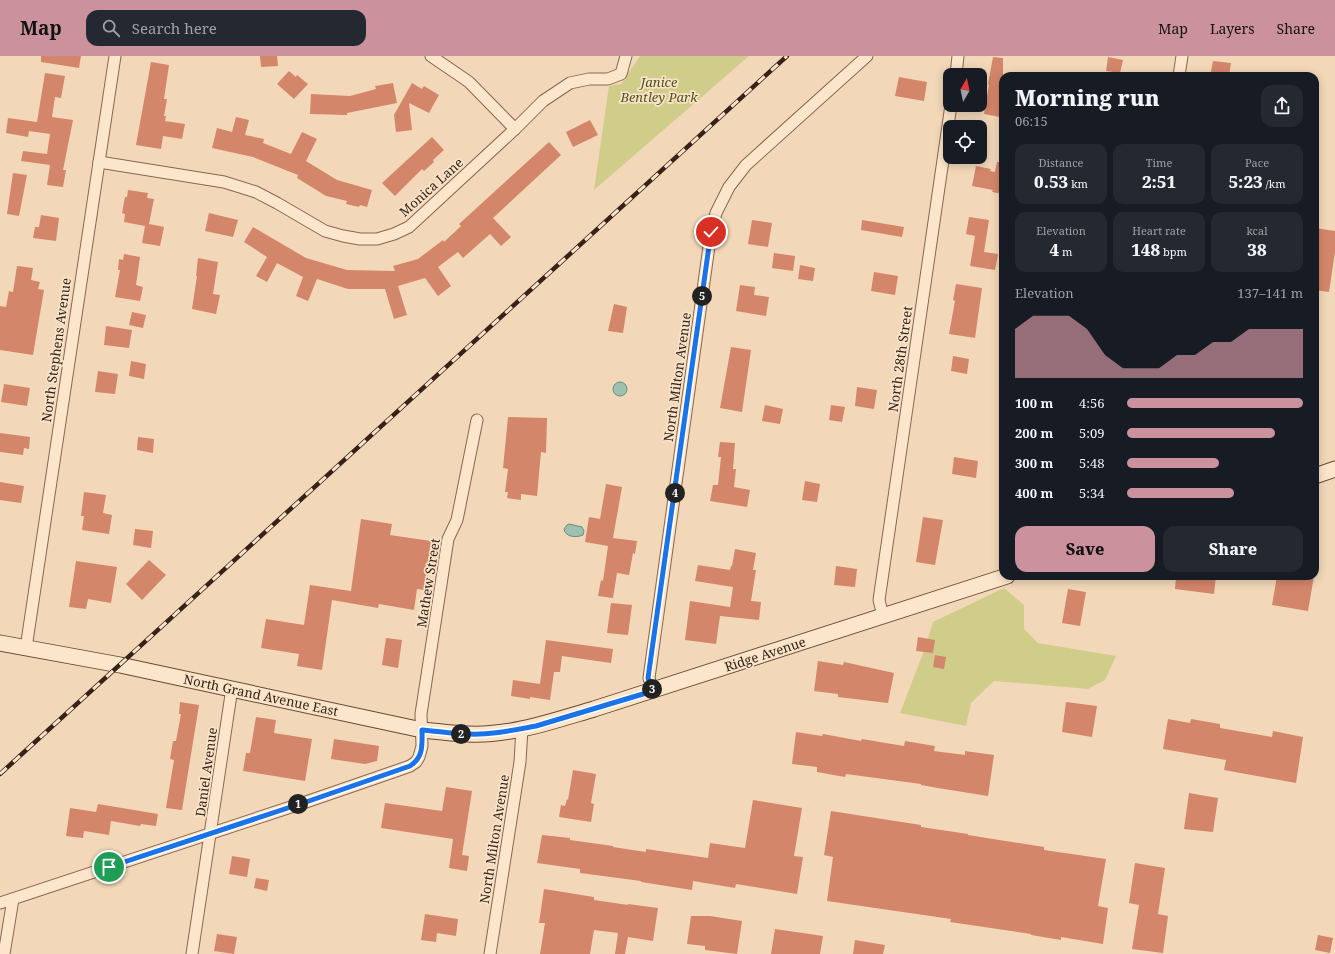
<!DOCTYPE html>
<meta charset="utf-8">
<style>
:root{--surface:#171b24;--page:#242831;--text:#f1f3f6;--muted:#9ea1a6;--accent:#cb929d}
body{margin:0;font-family:"Noto Serif",serif;background:var(--page);color:var(--text);height:100vh;display:flex;flex-direction:column;font-size:15px;white-space:nowrap}
*{box-sizing:border-box;margin:0}
p{font-size:13px;color:var(--muted)}
.icon{flex:none;width:22px;height:22px;fill:none;stroke:currentColor;stroke-width:2;stroke-linecap:round;stroke-linejoin:round}
.map{position:relative;flex:1;overflow:hidden}
.side{position:absolute;left:999px;top:16px;width:320px;height:508px;display:flex;flex-direction:column;background:var(--surface);border-radius:12px;box-shadow:0 2px 10px #0003}
.side>*{flex:none}
.needle{width:26px;rotate:9deg}
.controls{position:absolute;left:943px;top:12px;display:grid;gap:8px}
.controls a{display:grid;place-items:center;width:44px;height:44px;border-radius:8px;background:var(--surface);box-shadow:0 2px 10px #0003;font-size:20px}
.pin{position:absolute;display:grid;place-items:center;width:34px;height:34px;color:#fff;margin:-17px;border:2px solid #fff;border-radius:50%;box-shadow:0 1px 4px #0007}
.km{position:absolute;width:20px;height:20px;margin:-10px;border-radius:50%;background:#222;color:#fff;font-size:11px;line-height:20px;text-align:center}
.round{display:grid;place-items:center;flex:none;width:42px;height:42px;border-radius:12px;background:var(--page)}
.overview{display:flex;align-items:center;justify-content:space-between;height:68px;padding:0 16px}
h1{font-size:22px;font-weight:800;line-height:30px}
.figures{display:grid;grid-template-columns:repeat(3,1fr);gap:6px;height:68px;padding:4px 16px}
.figures div{display:grid;align-content:center;border-radius:10px;background:var(--page);text-align:center}
.figures b{font-size:17px;font-weight:800}
.figures small{font-size:11px;font-weight:400}
.figures p{font-size:11px}
.chart{height:112px;padding:8px 16px}
.chart p{display:flex;justify-content:space-between}
.chart svg{width:100%;height:72px;margin-top:4px;fill:var(--accent);opacity:.7}
.primary-button{display:flex;gap:8px;margin-top:auto;padding:8px 16px}
.primary-button a{flex:1;height:46px;border-radius:12px;background:var(--accent);color:#111;font-size:16px;font-weight:800;line-height:46px;text-align:center}
.primary-button a+a{background:var(--page);color:var(--text)}
ul{padding:0 16px;list-style:none;font-size:13px}
li{display:grid;grid-template-columns:64px 48px 1fr;align-items:center;height:30px}
li i{height:10px;border-radius:5px;background:var(--accent)}
header{display:flex;align-items:center;gap:24px;box-sizing:border-box;height:56px;padding:0 20px;background:var(--accent);color:#111}
header strong{font-size:19px}
nav{display:flex;gap:22px;margin-inline-start:auto;font-size:14px}
.search{width:280px;height:36px;background:var(--page);display:flex;align-items:center;gap:10px;box-sizing:border-box;padding:0 14px;border-radius:12px;color:var(--muted);font-size:15px}
.map>svg:first-child{display:block}
.green{fill:#d0cd8b}
.water{fill:#9dc1b1;stroke:#658e7e}
.building{fill:#d4866a}
.lines{fill:none;stroke-linecap:round;stroke-linejoin:round}
.street-casing{stroke:#886752;stroke-width:13}
.secondary-casing{stroke:#6a4835;stroke-width:17}
.street{stroke:#fce6cb;stroke-width:11}
.secondary{stroke:#fce6cb;stroke-width:15}
.rail-casing{stroke:#362219;stroke-width:4.5}
.rail{stroke:#f8e3c8;stroke-width:3;stroke-dasharray:9;stroke-linecap:butt}
.route-casing{stroke:#fff;stroke-width:8}
.route{stroke:#1a73e8;stroke-width:5}
.labels{text-anchor:middle;dominant-baseline:central;stroke-width:3.5;stroke-linejoin:round;paint-order:stroke}
.park-label{font-size:13px;font-style:italic;fill:#4e541d;stroke:#f8e3c8}
.street-label{font-size:13px;fill:#362219;stroke:#f8e3c8}
</style>
<header>
<strong>Map</strong>
<div class="search"><svg class="icon" aria-label="search" viewBox="0 0 24 24"><circle cx="10" cy="10" r="6"/><path d="M15 15l6 6"/></svg>Search here</div>
<nav><a>Map</a><a>Layers</a><a>Share</a></nav>
</header>
<div class="map">
<svg width="1335" height="898" viewBox="0 0 1335 898">
<rect width="100%" height="100%" fill="#f2d8b8"/>
<g class="green">
<polygon points="640,0 749,0 594,134 609,30 621,28"/>
<polygon points="1004,532 1024,549 1024,573 1038,587 1116,600 1105,624 1088,633 994,625 971,647 966,670 900,657 925,592 933,566"/>
</g>
<g class="water">
<circle cx="620" cy="333" r="7"/>
<path d="M569 468 582 471 584 475 583 479C576 482 565 481 564 473L567 469Z"/>
</g>
<g class="building">
<polygon points="41,0 81,0 79,12 41,6"/>
<polygon points="260,0 277,0 278,10 261,11"/>
<polygon points="993,1 1003,2 1003,43 1000,61 984,58 989,29 988,28"/>
<polygon points="1108,1 1123,4 1120,17 1106,15"/>
<polygon points="1213,5 1231,7 1229,20 1210,20"/>
<polygon points="151,6 169,9 164,43 167,43 164,60 166,60 165,65 185,68 182,83 163,80 161,93 136,89"/>
<polygon points="289,15 296,21 297,19 308,28 294,43 277,28"/>
<polygon points="45,17 65,20 61,42 55,41 52,61 73,64 63,114 66,114 63,131 47,129 50,109 21,105 23,95 47,98 50,78 29,75 28,81 6,77 8,62 37,66"/>
<polygon points="899,21 927,26 924,45 895,40"/>
<polygon points="393,27 397,47 347,57 347,59 310,58 311,38 350,40 376,33 375,30"/>
<polygon points="412,27 422,33 424,30 439,39 429,57 409,47 412,74 396,76 394,59"/>
<polygon points="236,61 249,64 245,79 264,83 263,87 291,98 302,76 317,83 306,105 337,124 372,134 367,151 360,149 359,151 346,148 347,145 326,140 297,122 298,119 253,101 212,92 217,72 232,76"/>
<polygon points="590,64 598,79 573,91 566,76"/>
<polygon points="432,81 444,94 433,104 434,106 424,115 422,113 395,140 382,127"/>
<polygon points="549,86 561,99 493,162 511,181 501,190 490,178 463,202 458,196 438,211 451,230 438,240 425,222 398,230 407,259 394,263 385,233 348,233 317,223 308,245 296,240 303,221 277,207 267,226 256,220 267,201 244,186 253,171 306,202 347,214 395,215 393,210 418,203 443,184 444,186 461,170 459,168"/>
<polygon points="997,106 1003,106 1003,138 992,136 993,134 972,130 976,110 991,113 990,115 995,116"/>
<polygon points="13,117 27,119 19,160 7,158"/>
<polygon points="128,134 148,137 147,142 154,143 149,168 164,171 160,190 142,187 145,170 124,166 125,158 122,157 125,141 127,141"/>
<polygon points="209,157 238,164 233,181 205,175"/>
<polygon points="41,159 59,162 56,185 33,182 35,171 39,171"/>
<polygon points="969,161 989,164 984,196 998,198 995,214 970,210 975,180 966,178"/>
<polygon points="752,164 772,167 768,191 748,188"/>
<polygon points="862,164 904,171 902,181 861,174"/>
<polygon points="1315,172 1335,175 1335,196 1329,236 1315,234"/>
<polygon points="774,197 795,200 793,215 772,212"/>
<polygon points="124,198 140,201 136,229 143,231 140,245 115,241 120,214 118,214 119,203 123,204"/>
<polygon points="198,202 218,206 213,238 220,239 216,258 192,253 197,220 196,220"/>
<polygon points="800,209 815,212 813,225 798,223"/>
<polygon points="17,210 33,212 31,224 40,226 38,233 44,234 33,299 0,294 0,250 6,251 9,235 13,236"/>
<polygon points="874,216 898,220 895,239 871,235"/>
<polygon points="956,228 982,232 975,282 949,278 955,245 953,244"/>
<polygon points="740,229 755,231 754,239 769,241 766,260 736,255"/>
<polygon points="614,248 627,251 623,277 608,275"/>
<polygon points="132,256 146,259 143,272 129,269"/>
<polygon points="106,270 132,274 129,292 104,289"/>
<polygon points="731,291 751,294 742,356 720,352"/>
<polygon points="953,300 969,303 967,318 951,315"/>
<polygon points="131,305 146,308 144,323 129,320"/>
<polygon points="98,315 118,318 115,338 95,336"/>
<polygon points="4,328 30,332 27,350 1,346"/>
<polygon points="857,331 877,334 874,353 855,350"/>
<polygon points="765,349 783,353 780,368 762,365"/>
<polygon points="831,349 845,351 842,366 829,364"/>
<polygon points="508,361 547,362 546,397 541,396 537,440 521,438 521,444 507,442 508,436 505,436 508,413 503,412"/>
<polygon points="0,377 30,381 29,393 24,392 23,399 0,396"/>
<polygon points="138,381 154,383 153,397 137,394"/>
<polygon points="720,386 735,387 733,413 736,413 734,431 750,434 747,451 710,445 713,429 718,429 721,401 718,401"/>
<polygon points="954,401 978,405 976,422 952,418"/>
<polygon points="805,425 820,428 817,446 802,444"/>
<polygon points="0,426 24,430 21,447 0,444"/>
<polygon points="606,428 622,431 613,482 637,485 635,498 633,497 629,519 617,517 613,542 598,540 601,524 603,525 608,490 585,486 589,461 600,463"/>
<polygon points="84,436 106,439 103,457 112,459 109,478 82,474 84,460 81,460"/>
<polygon points="923,461 943,464 935,509 916,506"/>
<polygon points="361,463 392,468 390,479 431,485 424,534 417,533 414,554 379,548 378,552 332,544 322,614 297,610 299,598 261,592 266,563 304,569 310,529 351,535"/>
<polygon points="135,473 153,475 151,492 133,489"/>
<polygon points="735,493 756,497 753,514 756,514 751,545 761,546 759,564 720,560 716,588 685,584 690,545 730,551 733,531 695,525 698,509 730,514 731,510 732,510"/>
<polygon points="149,504 166,519 142,544 126,528"/>
<polygon points="76,505 117,511 111,547 88,543 86,553 69,551"/>
<polygon points="836,510 857,513 855,531 834,529"/>
<polygon points="1176,520 1216,520 1214,538 1175,533"/>
<polygon points="1277,520 1314,520 1308,555 1272,549"/>
<polygon points="1068,533 1086,536 1080,570 1062,567"/>
<polygon points="611,547 632,549 628,579 607,577"/>
<polygon points="918,581 935,584 933,597 916,595"/>
<polygon points="386,582 402,584 398,612 382,609"/>
<polygon points="546,584 613,593 611,607 562,600 560,616 554,616 550,644 530,641 530,643 511,640 513,624 540,628"/>
<polygon points="935,599 946,601 944,613 933,611"/>
<polygon points="818,605 843,609 844,606 894,617 888,647 838,641 838,638 814,635"/>
<polygon points="180,646 199,649 182,754 166,752 174,704 170,703 173,685 176,685 181,658 179,658"/>
<polygon points="1066,646 1097,650 1092,681 1062,676"/>
<polygon points="256,661 276,664 274,677 312,683 305,725 243,715 246,697 250,697"/>
<polygon points="1168,663 1190,667 1191,663 1220,668 1220,672 1272,681 1273,675 1303,681 1296,727 1224,714 1226,704 1163,693"/>
<polygon points="796,676 822,680 823,678 861,685 862,683 904,690 905,685 935,690 934,695 965,699 965,695 994,699 988,740 938,732 921,729 921,728 846,718 845,721 817,716 817,711 792,708"/>
<polygon points="334,683 379,690 377,705 365,708 331,703"/>
<polygon points="573,714 596,718 591,747 594,748 591,766 559,761 561,749 565,750 567,743 568,744"/>
<polygon points="446,731 472,735 462,799 469,800 467,815 449,812 453,783 381,772 385,747 442,755"/>
<polygon points="1189,737 1218,742 1213,776 1184,773"/>
<polygon points="753,744 802,752 794,800 803,801 797,838 736,828 735,832 693,825 692,834 641,826 641,825 580,817 580,813 537,807 542,779 570,782 570,784 613,790 613,791 646,796 646,793 708,802 710,787 745,792"/>
<polygon points="98,748 158,758 156,770 141,768 140,770 111,765 109,779 84,775 83,782 66,780 70,752 96,756"/>
<polygon points="831,755 921,769 921,771 968,778 968,779 1044,791 1044,794 1106,803 1098,850 1108,852 1103,888 1061,881 1061,884 1031,879 1031,878 950,866 951,863 827,845 833,801 824,799"/>
<polygon points="232,800 250,803 247,821 229,818"/>
<polygon points="1135,807 1165,812 1158,858 1168,860 1163,897 1132,893 1139,849 1129,847"/>
<polygon points="256,822 269,824 267,835 254,832"/>
<polygon points="544,833 594,841 594,844 628,849 628,848 658,852 653,885 628,881 625,898 615,898 618,877 594,874 590,898 540,898 545,867 539,867"/>
<polygon points="425,858 458,863 456,880 437,877 436,886 421,884"/>
<polygon points="691,860 710,860 742,865 737,898 705,894 705,890 687,888"/>
<polygon points="775,873 823,880 820,898 771,898"/>
<polygon points="217,878 237,881 234,898 214,895"/>
<polygon points="1318,879 1333,882 1330,897 1315,894"/>
<polygon points="855,884 885,889 883,898 853,898"/>
</g>
<g class="lines">
<g class="street-casing">
<g id="street">
<polyline points="431,0 469,26 515,73"/>
<polyline points="956,19 958,0"/>
<polyline points="1179,20 1182,0"/>
<polyline points="99,106 224,126 256,136 277,147 325,175 343,180 360,183 377,183 394,178 409,171 515,73 543,45 570,27 589,23 608,23 621,18 626,0"/>
<polyline points="883,560 879,544 951,49"/>
<polyline points="26,592 115,0"/>
<polyline points="653,635 649,622 711,176 716,157 729,131 746,109 867,0"/>
<polyline points="0,847 306,746 393,716 410,710 416,706 419,701 422,690 421,658 448,483 457,464 477,364"/>
<polyline points="4,898 13,843"/>
<polyline points="192,898 232,632"/>
<polyline points="490,898 520,706 522,672"/>
</g>
</g>
<g class="secondary-casing">
<g id="secondary">
<polyline points="1315,420 1335,413"/>
<path d="M0 587 120 609 422 674C437 675 453 678 468 678 511 680 553 665 594 653L1007 520"/>
</g>
</g>
<use href="#street" class="street"/>
<use href="#secondary" class="secondary"/>
<g class="rail-casing">
<polyline id="rail" points="0,718 787,0"/>
</g>
<use href="#rail" class="rail"/>
</g>
<g class="lines">
<g class="route-casing">
<path id="route" d="M109 811 306 746 410 710C424 701 422 688 422 674 437 675 453 678 468 678 491 679 514 674 536 670L653 635 648 622 711 176"/>
</g>
<use href="#route" class="route"/>
</g>
<g class="labels">
<g class="park-label">
<text x="659" y="26">Janice<tspan x="659" dy="15">Bentley Park</tspan></text>
</g>
<g class="street-label">
<text transform="translate(431 131) rotate(-42)">Monica Lane</text>
<text transform="translate(56 294) rotate(-82)">North Stephens Avenue</text>
<text transform="translate(900 303) rotate(-82)">North 28th Street</text>
<text transform="translate(677 321) rotate(-82)">North Milton Avenue</text>
<text transform="translate(428 527) rotate(-81)">Mathew Street</text>
<text transform="translate(765 598) rotate(-18)">Ridge Avenue</text>
<text transform="translate(261 639) rotate(12)">North Grand Avenue East</text>
<text transform="translate(206 716) rotate(-82)">Daniel Avenue</text>
<text transform="translate(494 783) rotate(-81)">North Milton Avenue</text>
</g>
</g>
</svg>
<div class="controls">
<a><svg class="needle" viewBox="-14 -14 28 28"><path d="M0-13l5 13h-10z" fill="#e53935"/><path d="M0 13l5-13h-10z" fill="#9ea1a6"/></svg></a>
<a><svg class="icon" aria-label="locate" viewBox="0 0 24 24"><circle cx="12" cy="12" r="6"/><path d="M12 2v4M12 18v4M2 12h4M18 12h4"/></svg></a>
</div>
<div class="pin" style="left:109px;top:811px;background:#1e9e55"><svg class="icon" aria-label="arrive" viewBox="0 0 24 24"><path d="M6 21V4h12l-3 4 3 4H6"/></svg></div>
<div class="pin" style="left:711px;top:176px;background:#d93025"><svg class="icon" aria-label="check" viewBox="0 0 24 24"><path d="M5 12l5 5 9-10"/></svg></div>
<b class="km" style="left:298px;top:748px">1</b>
<b class="km" style="left:461px;top:678px">2</b>
<b class="km" style="left:652px;top:633px">3</b>
<b class="km" style="left:675px;top:437px">4</b>
<b class="km" style="left:702px;top:240px">5</b>
<section class="side">
<div class="overview"><div><h1>Morning run</h1><p>06:15</p></div><a class="round"><svg class="icon" aria-label="share" viewBox="0 0 24 24"><path d="M12 15V3M7 8l5-5 5 5M5 13v7h14v-7"/></svg></a></div>
<div class="figures">
<div><p>Distance</p><b>0.53<small> km</small></b></div>
<div><p>Time</p><b>2:51</b></div>
<div><p>Pace</p><b>5:23<small> /km</small></b></div>
</div>
<div class="figures">
<div><p>Elevation</p><b>4<small> m</small></b></div>
<div><p>Heart rate</p><b>148<small> bpm</small></b></div>
<div><p>kcal</p><b>38</b></div>
</div>
<div class="chart"><p><span>Elevation</span>137–141 m</p>
<svg viewBox="0 0 160 44" preserveAspectRatio="none"><path d="M0 44V14L10 6L20 6L30 6L40 14L50 30L60 38L70 38L80 38L90 30L100 30L110 22L120 22L130 14L140 14L150 14L160 14V44z"/></svg>
</div>
<ul>
<li><b>100 m</b>4:56<i style="width:100%"></i></li>
<li><b>200 m</b>5:09<i style="width:84%"></i></li>
<li><b>300 m</b>5:48<i style="width:52%"></i></li>
<li><b>400 m</b>5:34<i style="width:61%"></i></li>
</ul>
<div class="primary-button"><a>Save</a><a>Share</a></div>
</section>
</div>
